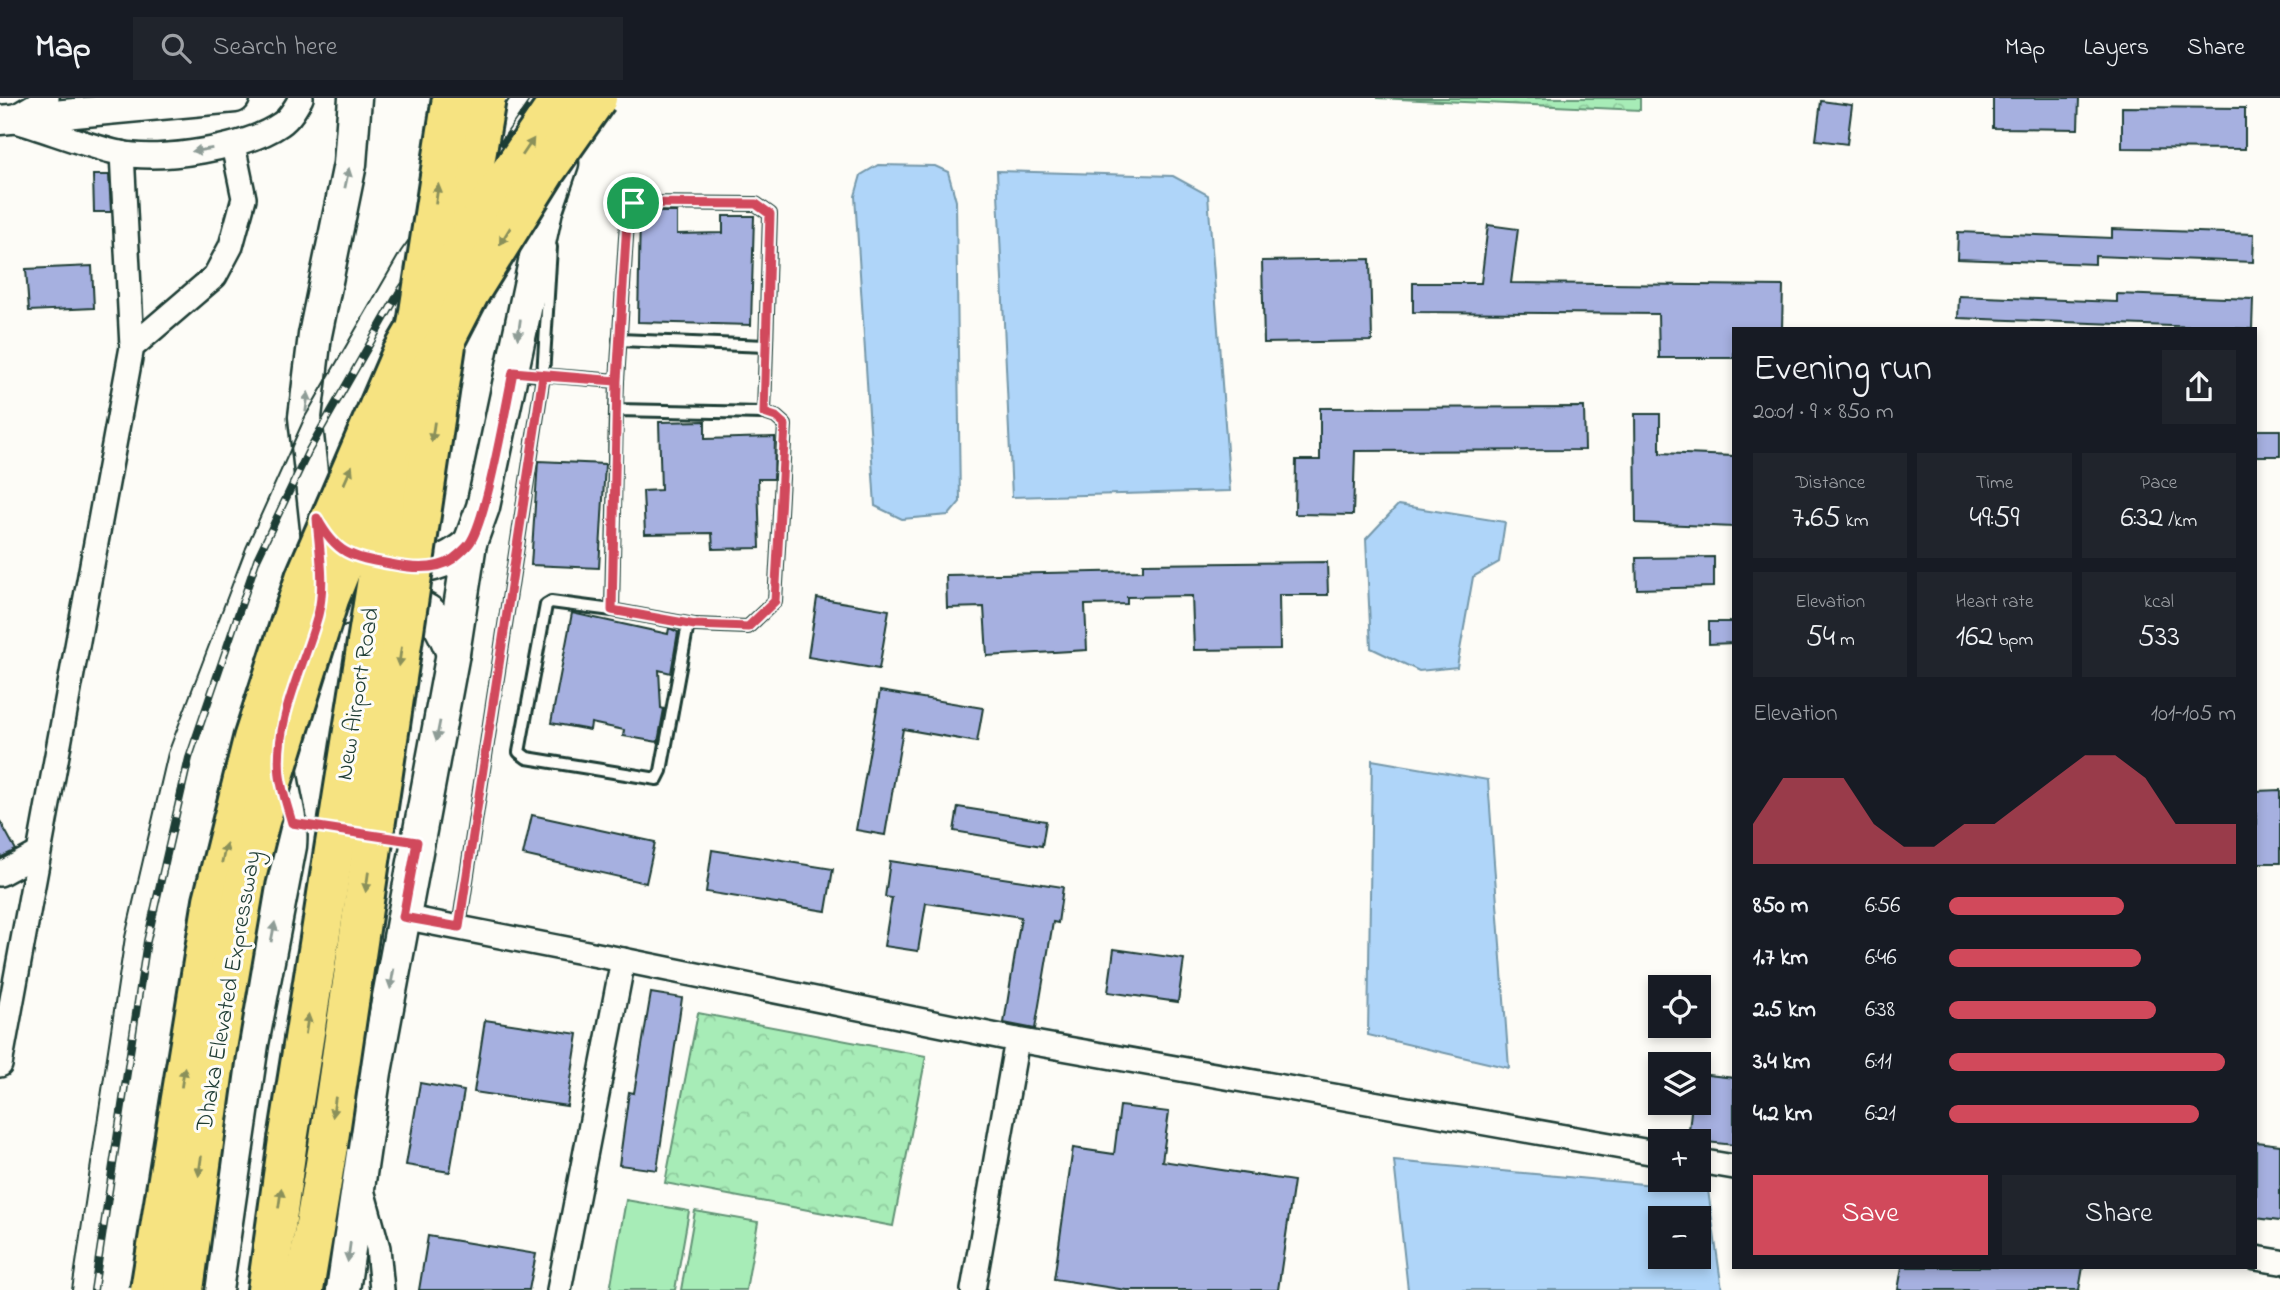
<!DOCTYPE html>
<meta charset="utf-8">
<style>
:root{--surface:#171b24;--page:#20242c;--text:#f1f3f6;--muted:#9ea1a6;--line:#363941;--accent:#d1495b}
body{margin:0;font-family:"Indie Flower",sans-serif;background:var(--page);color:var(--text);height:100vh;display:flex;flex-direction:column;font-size:26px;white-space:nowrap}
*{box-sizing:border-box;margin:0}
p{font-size:23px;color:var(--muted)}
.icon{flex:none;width:38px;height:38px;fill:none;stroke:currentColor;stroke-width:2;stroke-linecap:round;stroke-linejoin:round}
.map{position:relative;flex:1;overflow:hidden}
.side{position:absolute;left:1732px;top:229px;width:525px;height:942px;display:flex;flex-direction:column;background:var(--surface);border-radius:0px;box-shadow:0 4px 10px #0003}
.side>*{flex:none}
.tools{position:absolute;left:1648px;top:877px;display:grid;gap:14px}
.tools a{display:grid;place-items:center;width:63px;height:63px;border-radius:0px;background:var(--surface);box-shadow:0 4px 10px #0003;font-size:35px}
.pin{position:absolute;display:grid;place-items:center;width:60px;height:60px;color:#fff;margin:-30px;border:4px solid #fff;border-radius:50%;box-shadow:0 2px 7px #0007}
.round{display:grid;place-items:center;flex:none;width:74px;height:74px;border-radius:0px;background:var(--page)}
.overview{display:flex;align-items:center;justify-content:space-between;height:119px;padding:0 21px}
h1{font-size:38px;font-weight:600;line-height:52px}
.figures{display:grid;grid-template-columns:repeat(3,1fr);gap:10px;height:119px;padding:7px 21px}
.figures div{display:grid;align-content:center;border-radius:0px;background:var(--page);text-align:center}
.figures b{font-size:30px;font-weight:600}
.figures small{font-size:19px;font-weight:400}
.figures p{font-size:19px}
.chart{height:196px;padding:14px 21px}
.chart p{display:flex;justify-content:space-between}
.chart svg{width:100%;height:126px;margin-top:7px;fill:var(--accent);opacity:.7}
.button{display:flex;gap:14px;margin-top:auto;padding:14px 21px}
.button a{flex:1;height:80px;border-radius:0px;background:var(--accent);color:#fff;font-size:28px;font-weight:600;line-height:80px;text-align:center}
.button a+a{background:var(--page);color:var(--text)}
ul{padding:0 21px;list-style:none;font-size:23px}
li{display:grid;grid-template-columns:112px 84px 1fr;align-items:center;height:52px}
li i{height:18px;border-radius:9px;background:var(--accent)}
header{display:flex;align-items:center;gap:42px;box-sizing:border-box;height:98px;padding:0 35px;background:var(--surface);border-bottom:2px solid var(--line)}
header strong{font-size:33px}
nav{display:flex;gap:38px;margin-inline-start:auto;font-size:24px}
.search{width:490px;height:63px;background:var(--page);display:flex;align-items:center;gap:18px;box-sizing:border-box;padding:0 24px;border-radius:0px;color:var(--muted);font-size:26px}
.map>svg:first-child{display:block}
.green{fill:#a7ecb7;stroke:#639476;stroke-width:2}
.park{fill:url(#park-crowns);stroke:#639476;stroke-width:2}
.water{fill:#afd5f9;stroke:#7598aa;stroke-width:2;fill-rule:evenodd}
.building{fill:#a6b0e0;stroke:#1f3d34;stroke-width:2}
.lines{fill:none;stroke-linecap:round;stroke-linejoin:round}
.service-casing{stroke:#1f3d34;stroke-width:16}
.minor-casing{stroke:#1f3d34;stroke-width:28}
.tertiary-casing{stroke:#1f3d34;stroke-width:33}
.secondary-casing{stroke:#1f3d34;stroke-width:37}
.trunk-casing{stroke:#1f3d34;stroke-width:44}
.service{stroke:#fdfcf7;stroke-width:10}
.minor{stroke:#fdfcf7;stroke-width:23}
.tertiary{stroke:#fdfcf7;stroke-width:28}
.secondary{stroke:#fdfcf7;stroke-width:32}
.trunk{stroke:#f6e381;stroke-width:38}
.tram{stroke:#1f3d34;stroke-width:2}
.rail-casing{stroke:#1f3d34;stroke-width:8}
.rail{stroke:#fdfcf7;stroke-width:5;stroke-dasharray:16;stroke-linecap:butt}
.trunk-bridge-casing{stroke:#1f3d34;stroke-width:44;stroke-linecap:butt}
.motorway-bridge-casing{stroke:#1f3d34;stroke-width:44;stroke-linecap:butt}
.trunk-bridge{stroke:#f6e381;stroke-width:38}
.motorway-bridge{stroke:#f6e381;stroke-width:38}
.oneway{fill:#8a905a}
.oneway2{fill:#8e9c96}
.route-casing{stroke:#fff;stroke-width:14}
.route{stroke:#d1495b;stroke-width:9}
.labels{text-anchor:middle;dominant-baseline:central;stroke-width:6;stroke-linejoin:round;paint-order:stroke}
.street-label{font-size:24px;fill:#1f3d34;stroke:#fdfcf7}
</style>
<header>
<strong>Map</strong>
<div class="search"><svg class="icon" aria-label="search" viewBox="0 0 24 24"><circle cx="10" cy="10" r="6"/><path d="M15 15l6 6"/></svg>Search here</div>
<nav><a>Map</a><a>Layers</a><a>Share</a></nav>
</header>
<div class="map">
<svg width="2280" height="1192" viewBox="0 0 2280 1192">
<defs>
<pattern id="park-crowns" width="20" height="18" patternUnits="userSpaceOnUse" patternTransform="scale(1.75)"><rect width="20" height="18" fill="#a7ecb7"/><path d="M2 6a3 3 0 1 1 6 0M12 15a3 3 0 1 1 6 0" fill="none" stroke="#8fcb9e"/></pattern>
</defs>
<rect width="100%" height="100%" fill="#fdfcf7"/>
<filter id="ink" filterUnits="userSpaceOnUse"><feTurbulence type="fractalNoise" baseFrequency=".0143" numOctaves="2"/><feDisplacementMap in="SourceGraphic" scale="14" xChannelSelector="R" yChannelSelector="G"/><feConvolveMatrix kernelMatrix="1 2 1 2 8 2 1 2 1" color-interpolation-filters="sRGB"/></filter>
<g filter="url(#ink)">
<g class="green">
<polygon points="626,1102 689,1113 675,1192 610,1192"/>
<polygon points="695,1113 758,1124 746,1192 681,1192"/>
</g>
<g class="park">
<polygon points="1377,0 1640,0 1640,12"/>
<polygon points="698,915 926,958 893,1128 665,1085"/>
</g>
<g class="water">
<polygon points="878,67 935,68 948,74 956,103 960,404 949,417 902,421 875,408 855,98 861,77"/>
<polygon points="997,73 1173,78 1208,97 1230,393 1012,399"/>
<polygon points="1398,407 1505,424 1499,464 1473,479 1457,569 1419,573 1371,550 1366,441"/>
<polygon points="1372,662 1488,682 1509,970 1368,937"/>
<path d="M1394 1063 1708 1092 1722 1192H1408ZM1699 1120V1158H1661V1120Z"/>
</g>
<g class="building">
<polygon points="1993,0 2079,0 2078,31 1993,30"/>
<polygon points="1821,3 1852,7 1847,46 1816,42"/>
<polygon points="2122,9 2245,10 2245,51 2122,50"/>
<polygon points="93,77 109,77 111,114 94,114"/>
<polygon points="640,114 677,114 677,136 723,135 723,118 754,118 751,227 638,224"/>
<polygon points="1488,127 1518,131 1511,185 1783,188 1782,231 1734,231 1734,260 1659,260 1658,216 1413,214 1413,185 1481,185"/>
<polygon points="2112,131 2254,136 2253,164 2095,158 2095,166 1957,161 1958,134 2112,140"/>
<polygon points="1370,161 1372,243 1264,245 1262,163"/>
<polygon points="92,168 94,210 29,213 26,171"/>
<polygon points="2117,196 2253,201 2252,231 1958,220 1959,198 2117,204"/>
<polygon points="1584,309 1585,352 1355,353 1353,417 1295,416 1296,362 1320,362 1320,310"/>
<polygon points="1635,316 1660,316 1660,355 1734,358 1734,429 1636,425"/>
<polygon points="705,323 705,341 775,339 774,381 758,381 760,450 713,451 712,435 645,436 643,393 661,392 659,324"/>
<rect x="2256" y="332" width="24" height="26"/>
<polygon points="538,363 605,366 599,470 531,467"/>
<polygon points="1714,459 1714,489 1637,491 1636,460"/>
<polygon points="1327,464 1328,497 1279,497 1280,551 1194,552 1192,498 1127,499 1127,506 1085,507 1087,552 987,558 984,509 947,510 946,477 1143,473 1143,466"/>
<polygon points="817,500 889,512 879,571 808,559"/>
<polygon points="572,515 668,536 669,530 678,534 671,575 659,572 661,610 664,611 658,644 623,638 624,632 591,625 590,632 551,625"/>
<polygon points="1709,524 1734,524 1734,545 1709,546"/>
<polygon points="880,593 983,610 977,644 903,631 885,737 856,732"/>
<polygon points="2280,692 2280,765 2256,765 2256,693"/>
<polygon points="958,709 1046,723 1042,748 954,733"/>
<polygon points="532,717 655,744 646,785 523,757"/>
<polygon points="0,723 16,752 0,760"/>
<polygon points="712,752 833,771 826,813 706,794"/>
<polygon points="890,763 1063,789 1058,825 1053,824 1035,931 1004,925 1021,819 926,805 918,853 884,848 892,800 885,799"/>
<polygon points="1114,851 1184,861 1178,904 1108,894"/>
<polygon points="651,895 682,900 657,1072 619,1067 629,994 634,995"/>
<polygon points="485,922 578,936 567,1008 474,994"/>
<polygon points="1699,976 1734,980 1734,1047 1688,1042 1692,1004 1699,1004"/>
<polygon points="420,985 464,993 450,1074 406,1067"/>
<polygon points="1120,1008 1169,1014 1162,1063 1294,1083 1278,1192 1126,1192 1054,1181 1073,1050 1114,1056"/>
<polygon points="2256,1044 2280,1047 2280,1123 2256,1120"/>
<polygon points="428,1138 536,1156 529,1192 419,1192"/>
<polygon points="1902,1169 2083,1169 2079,1192 1898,1192"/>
</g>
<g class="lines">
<g class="service-casing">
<g id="service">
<polyline points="619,242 766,248"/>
<polyline points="516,275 617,283 616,312 612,512 695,527 748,529 775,503 785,327 776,319 764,315 616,312"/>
<polyline points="617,283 628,108 633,105 756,106 770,116 764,315"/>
<polyline points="612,512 551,504 546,507 519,654 527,660 657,681 661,673 688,526"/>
<polyline points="459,829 543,278 551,149"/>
</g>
</g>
<g class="minor-casing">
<g id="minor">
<polyline points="13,20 47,0"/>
<path d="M16 23C50 33 84 47 119 55 160 64 247 50 281 26 290 20 296 9 301 0"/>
<polyline points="122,55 132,249"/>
<polyline points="0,776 37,756"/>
<polyline points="403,819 623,862"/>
<polyline points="1017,942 1661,1056"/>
<polyline points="0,967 132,249 215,178 231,148 244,100 233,47"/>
<polyline points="1699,1063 1734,1069"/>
<polyline points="362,1092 378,1150 382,1192"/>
<polyline points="2256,1160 2280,1164"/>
<polyline points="559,1192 623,862 1017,942 973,1192"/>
</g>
</g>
<g class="tertiary-casing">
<polyline id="tertiary" points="0,22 235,0"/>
</g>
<g class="secondary-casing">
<g id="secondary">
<polyline points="319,448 305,319 315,237 350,66 355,0"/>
<path d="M392 467C424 472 445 467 470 445"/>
<path d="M318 516C347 509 400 495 427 513 440 521 447 542 453 555"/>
<path d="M216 1192 252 946 290 748C293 716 280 693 280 662"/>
<polyline points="343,1192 375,974 453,555 470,445 483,409 546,112 562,65"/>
</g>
</g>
<g class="trunk-casing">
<g id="trunk">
<polyline points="267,1192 288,1042"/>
<polyline points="304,1192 328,1048"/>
</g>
</g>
<use href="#service" class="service"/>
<use href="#minor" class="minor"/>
<use href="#tertiary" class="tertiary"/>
<use href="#secondary" class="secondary"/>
<use href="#trunk" class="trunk"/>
<polyline class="tram" points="72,1192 125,839 168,655 246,450 305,319 401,153 510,0"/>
<g class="rail-casing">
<polyline id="rail" points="94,1192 147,843 189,660 257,461 309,352 400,193 535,0"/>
</g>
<use href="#rail" class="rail"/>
<g class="trunk-bridge-casing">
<g id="trunk-bridge">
<polyline points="460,153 486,0"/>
<polyline points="417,227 452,0"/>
<polyline points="288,1042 398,349"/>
<polyline points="328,1048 446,247"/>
</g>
</g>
<g class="motorway-bridge-casing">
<g id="motorway-bridge">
<polyline points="150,1192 213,802 253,641 305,480 401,257 491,103 561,0"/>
<polyline points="184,1192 216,956 246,780 260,723 329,501 389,351 469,196 547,71 597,0"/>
</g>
</g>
<use href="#trunk-bridge" class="trunk-bridge"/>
<use href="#motorway-bridge" class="motorway-bridge"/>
</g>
<defs><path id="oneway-solid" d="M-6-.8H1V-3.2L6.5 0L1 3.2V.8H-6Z" transform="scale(1.75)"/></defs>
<g class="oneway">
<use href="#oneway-solid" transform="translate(528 49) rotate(-56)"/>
<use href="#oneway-solid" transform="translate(437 96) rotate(-82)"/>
<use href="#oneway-solid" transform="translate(505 138) rotate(122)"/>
<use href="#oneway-solid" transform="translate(433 334) rotate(98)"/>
<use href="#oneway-solid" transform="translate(348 377) rotate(-66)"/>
<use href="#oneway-solid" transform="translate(400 559) rotate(98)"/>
<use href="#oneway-solid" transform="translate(224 755) rotate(-77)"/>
<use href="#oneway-solid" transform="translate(367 784) rotate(98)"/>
<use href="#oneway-solid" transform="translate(307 926) rotate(-81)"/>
<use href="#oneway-solid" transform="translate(183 979) rotate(-81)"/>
<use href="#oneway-solid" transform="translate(334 1009) rotate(98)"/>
<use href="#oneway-solid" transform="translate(200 1068) rotate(98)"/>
<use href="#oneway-solid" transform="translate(280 1100) rotate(-82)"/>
</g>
<g class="oneway2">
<use href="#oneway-solid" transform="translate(202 52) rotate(171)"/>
<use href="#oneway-solid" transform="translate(347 80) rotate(-78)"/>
<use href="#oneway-solid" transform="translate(519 231) rotate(98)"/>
<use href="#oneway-solid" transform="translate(307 304) rotate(-83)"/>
<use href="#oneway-solid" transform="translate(438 633) rotate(101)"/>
<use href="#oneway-solid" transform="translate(273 834) rotate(-79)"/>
<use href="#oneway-solid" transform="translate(392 881) rotate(100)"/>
<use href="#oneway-solid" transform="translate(349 1154) rotate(98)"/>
</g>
</g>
<g class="lines" filter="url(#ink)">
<g class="route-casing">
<path id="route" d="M633 105 628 108 617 283 513 274C506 308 486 425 469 446 465 451 458 457 453 461 436 473 409 470 390 466 351 459 336 456 317 420 319 451 326 486 318 517 304 569 274 622 280 678 282 694 288 710 292 725L417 744 403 819 459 829 543 278 617 283 612 512 695 527 748 529 775 503 785 327 776 319 764 315 770 116 756 106 633 105"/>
</g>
<use href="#route" class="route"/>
</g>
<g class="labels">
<g class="street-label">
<text transform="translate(359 596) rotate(-81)">New Airport Road</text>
<text transform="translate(230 893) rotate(-80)">Dhaka Elevated Expressway</text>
</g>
</g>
</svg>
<div class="tools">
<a><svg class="icon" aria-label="locate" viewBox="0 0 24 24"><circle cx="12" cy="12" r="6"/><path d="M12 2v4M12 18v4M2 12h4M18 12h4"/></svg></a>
<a><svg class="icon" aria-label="layers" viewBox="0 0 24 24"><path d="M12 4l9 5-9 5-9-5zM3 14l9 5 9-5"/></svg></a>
<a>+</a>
<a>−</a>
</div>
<div class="pin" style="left:633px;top:105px;background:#1e9e55"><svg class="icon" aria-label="arrive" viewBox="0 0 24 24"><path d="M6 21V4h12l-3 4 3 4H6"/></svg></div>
<section class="side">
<div class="overview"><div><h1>Evening run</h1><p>20:01 · 9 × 850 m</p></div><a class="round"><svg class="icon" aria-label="share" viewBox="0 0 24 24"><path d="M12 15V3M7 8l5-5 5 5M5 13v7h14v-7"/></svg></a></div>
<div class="figures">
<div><p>Distance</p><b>7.65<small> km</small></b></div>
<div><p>Time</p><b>49:59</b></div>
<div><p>Pace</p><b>6:32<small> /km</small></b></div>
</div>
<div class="figures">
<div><p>Elevation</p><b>54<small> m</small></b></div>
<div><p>Heart rate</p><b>162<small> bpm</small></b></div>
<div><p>kcal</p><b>533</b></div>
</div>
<div class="chart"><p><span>Elevation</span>101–105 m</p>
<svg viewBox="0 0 160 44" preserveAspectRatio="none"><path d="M0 44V30L10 14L20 14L30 14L40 30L50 38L60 38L70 30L80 30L90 22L100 14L110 6L120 6L130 14L140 30L150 30L160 30V44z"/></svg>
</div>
<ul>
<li><b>850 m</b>6:56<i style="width:61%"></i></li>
<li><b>1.7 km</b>6:46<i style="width:67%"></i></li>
<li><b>2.5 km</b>6:38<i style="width:72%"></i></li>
<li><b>3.4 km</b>6:11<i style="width:96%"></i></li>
<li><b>4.2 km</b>6:21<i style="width:87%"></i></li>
</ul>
<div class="button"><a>Save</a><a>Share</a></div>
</section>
</div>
